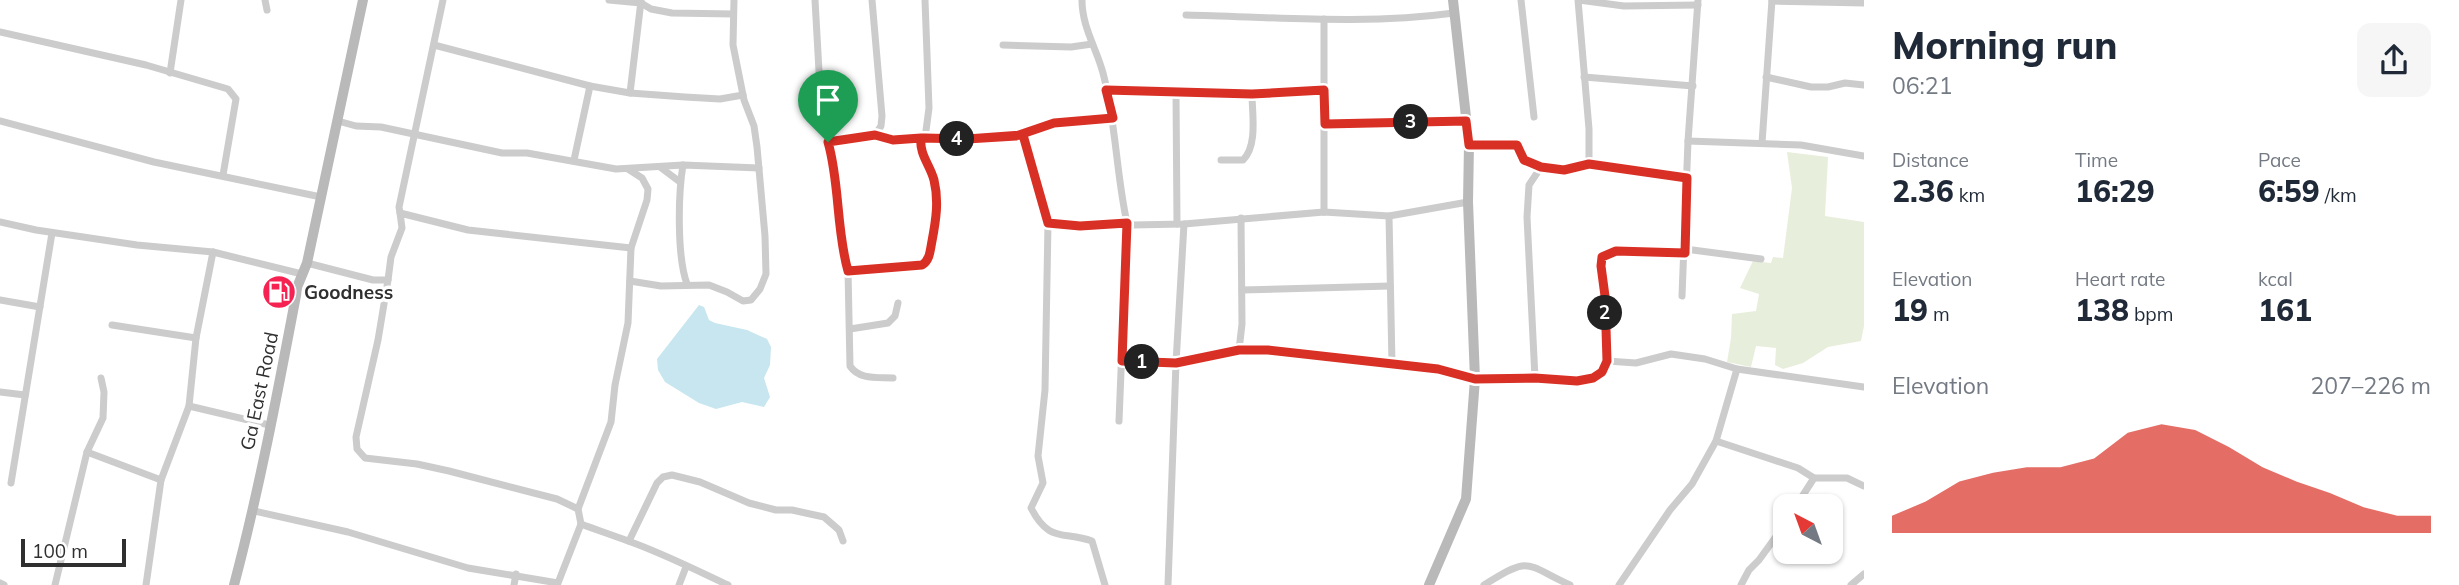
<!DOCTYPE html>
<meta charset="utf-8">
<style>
:root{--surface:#fff;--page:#f6f6f7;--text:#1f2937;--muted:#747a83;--accent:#d93025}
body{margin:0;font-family:Mulish,sans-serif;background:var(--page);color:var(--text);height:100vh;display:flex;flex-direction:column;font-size:26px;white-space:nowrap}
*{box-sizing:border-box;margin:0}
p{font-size:23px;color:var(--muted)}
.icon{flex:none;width:38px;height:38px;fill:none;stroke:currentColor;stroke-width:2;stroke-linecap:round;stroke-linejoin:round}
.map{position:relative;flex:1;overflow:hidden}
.details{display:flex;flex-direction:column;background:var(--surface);width:595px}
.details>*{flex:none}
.needle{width:46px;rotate:319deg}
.buttons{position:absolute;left:1773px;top:494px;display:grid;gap:14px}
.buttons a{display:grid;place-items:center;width:70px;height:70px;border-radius:14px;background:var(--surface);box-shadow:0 2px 5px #0004;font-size:35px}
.scale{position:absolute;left:21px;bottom:18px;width:105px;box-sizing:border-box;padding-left:7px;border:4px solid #2f2f2f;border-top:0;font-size:19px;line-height:24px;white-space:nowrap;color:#2f2f2f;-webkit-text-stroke:5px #fff;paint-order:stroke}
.pin{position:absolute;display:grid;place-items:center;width:60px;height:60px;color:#fff;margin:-72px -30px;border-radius:50% 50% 50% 0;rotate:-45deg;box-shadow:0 0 7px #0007}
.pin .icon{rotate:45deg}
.km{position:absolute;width:35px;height:35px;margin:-18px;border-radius:50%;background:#222;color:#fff;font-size:19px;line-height:35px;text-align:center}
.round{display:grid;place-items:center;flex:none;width:74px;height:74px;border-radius:14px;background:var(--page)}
.overview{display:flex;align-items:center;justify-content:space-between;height:119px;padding:0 28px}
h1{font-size:38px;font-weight:800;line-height:52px}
.stats{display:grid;grid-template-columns:repeat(3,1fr);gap:10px;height:119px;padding:7px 28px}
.stats div{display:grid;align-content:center}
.stats b{font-size:30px;font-weight:800}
.stats small{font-size:19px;font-weight:400}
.stats p{font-size:19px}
.chart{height:196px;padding:14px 28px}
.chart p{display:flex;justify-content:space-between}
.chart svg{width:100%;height:126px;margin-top:7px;fill:var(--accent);opacity:.7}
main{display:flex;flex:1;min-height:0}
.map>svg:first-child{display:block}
.green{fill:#e8eedc}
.water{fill:#c7e6ef}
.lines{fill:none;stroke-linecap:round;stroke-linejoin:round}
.street{stroke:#ccc;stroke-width:7}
.secondary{stroke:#b9b9b9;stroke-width:10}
.route-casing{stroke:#fff;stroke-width:14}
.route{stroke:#d93025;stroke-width:9}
.labels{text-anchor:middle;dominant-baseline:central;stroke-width:7;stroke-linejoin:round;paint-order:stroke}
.poi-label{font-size:19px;font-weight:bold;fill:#2f2f2f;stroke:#fff;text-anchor:start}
.street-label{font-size:19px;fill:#2f2f2f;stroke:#fff}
</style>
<main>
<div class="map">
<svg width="1864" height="585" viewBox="0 0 1864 585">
<rect width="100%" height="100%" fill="#fff"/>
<polygon class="green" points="1787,152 1828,157 1825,216 1864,222 1864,326 1861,341 1828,347 1803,363 1783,369 1775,365 1776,348 1756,346 1751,367 1727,362 1731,338 1732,314 1756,311 1759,294 1740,288 1753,261 1771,263 1773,257 1783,258 1792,188"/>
<polygon class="water" points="699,305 704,307 709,320 715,323 747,330 767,339 771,347 770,365 764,378 770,397 764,407 742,402 716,409 699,403 665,382 658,370 657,359"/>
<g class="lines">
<g class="street">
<polyline points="265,0 267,10"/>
<polyline points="609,0 641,3 651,9 672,13 733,14"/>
<path d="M815 0 820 89 834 168 843 255 848 271 850 366C859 380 878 377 893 378"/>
<polyline points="872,0 882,116 881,126 875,135"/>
<path d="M1082 0C1082 27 1096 47 1103 73 1116 122 1116 173 1127 223L1119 421"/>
<polyline points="1521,0 1534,117"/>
<polyline points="1578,0 1589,129 1589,164 1687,178"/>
<polyline points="1579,0 1624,6 1698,5"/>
<polyline points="1772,1 1864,3"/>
<path d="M1186 15C1275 17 1366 25 1454 13"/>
<polyline points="1324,19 1324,90"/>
<polyline points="0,32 146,65 228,89 236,99 223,175"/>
<polyline points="434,45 590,86 630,93 685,97 720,99 743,95"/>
<polyline points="1003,45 1071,47 1092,44"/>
<polyline points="170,73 181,0"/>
<polyline points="1584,77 1693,86"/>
<polyline points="1766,77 1811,87 1828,87 1845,83 1864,85"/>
<polyline points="1106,91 1252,94 1324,90 1324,212"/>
<polyline points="630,93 641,1"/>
<polyline points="1176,93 1177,224"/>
<polyline points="0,121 154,162 321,197"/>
<polyline points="338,121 356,126 381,127 502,153 527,153 616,169 683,165 759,168"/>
<polyline points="1325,124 1466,121"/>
<polyline points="1023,135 1048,223 1080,226 1184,224 1324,212 1389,216 1468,202"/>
<polyline points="925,138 929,108 925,0"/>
<polyline points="1688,141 1801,145 1864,156"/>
<polyline points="828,142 875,135 893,140 1016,137 1054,123 1113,118"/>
<polyline points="1762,143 1772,0"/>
<path d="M1469 144 1517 145C1520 150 1522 157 1526 160 1543 175 1569 169 1589 164"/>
<polyline points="574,160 590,86"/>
<path d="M1221 160H1243C1258 145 1252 113 1252 94"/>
<path d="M683 165C678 195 677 257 687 284"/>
<polyline points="660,167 680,182"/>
<polyline points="400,213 399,207 443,0"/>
<polyline points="1389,216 1392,364"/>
<polyline points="0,222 36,230 137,245 213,252 302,274"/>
<path d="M1048 223 1045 390 1038 456 1043 483 1031 508C1049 543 1063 531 1092 541L1105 585"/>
<polyline points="1685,249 1761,259"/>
<polyline points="307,263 373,280 388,280 391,257 402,228 400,213 468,230 631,248"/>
<path d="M848 271 922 266C939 254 938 199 934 180 930 165 918 154 921 138"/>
<polyline points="388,280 378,340 356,437 357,449 365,458 417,464 449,471 557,499 578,509"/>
<polyline points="630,281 661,286 709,285 727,292 743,301 751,300 760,289 766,274 765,236 757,147 754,126 744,100 733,45 734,0"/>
<polyline points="1242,290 1390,286"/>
<polyline points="1682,296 1688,141 1698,0"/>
<polyline points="0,300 40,307"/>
<polyline points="112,325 196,338"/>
<polyline points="850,329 888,323 895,316 898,303"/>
<polyline points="1239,350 1242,324 1241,218"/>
<polyline points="1122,361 1176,363 1239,350 1268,350 1438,370 1475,379 1535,378 1577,381 1593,378 1602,372 1607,361 1636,363 1671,354 1705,359 1737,369"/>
<polyline points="1607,361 1605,296 1601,266 1603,257 1609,252 1616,251 1685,253"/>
<polyline points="1535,378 1527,217 1529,185 1541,167"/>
<polyline points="0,392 25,395"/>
<polyline points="189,406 196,338 213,252"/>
<polyline points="1716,441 1798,468 1814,478 1847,478 1864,486"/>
<polyline points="87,452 161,480 189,406 269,425"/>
<polyline points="11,483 52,233"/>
<polyline points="1796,506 1814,478"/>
<polyline points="254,511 348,532 468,568 558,583 581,524 578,509 611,422 615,385 628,323 631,248 647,200 648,189 642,178 628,169"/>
<path d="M581 524C597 530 612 535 628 541 660 552 698 571 728 585"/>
<polyline points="629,541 657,483 663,477 672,475 700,482 749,503 776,510 792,510 824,517 839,530 843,541"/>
<polyline points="0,583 4,585"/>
<polyline points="55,585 87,452 103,418 104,392 101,378"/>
<polyline points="146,585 161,480"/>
<polyline points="514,585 516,574"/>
<polyline points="679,585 686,567"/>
<polyline points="1168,585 1176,363 1184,224"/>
<path d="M1484 585C1531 556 1523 563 1570 585"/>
<polyline points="1619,585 1670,510 1692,484 1716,441 1737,369 1864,387"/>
<polyline points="1741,585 1749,570 1759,560 1785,524"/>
<polyline points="1851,585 1864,574"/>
</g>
<g class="secondary">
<path d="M234 585C260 487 279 385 298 285L307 263 363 0"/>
<polyline points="1429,585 1466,499 1475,379 1468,202 1469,144 1453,0"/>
</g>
</g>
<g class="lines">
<g class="route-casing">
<path id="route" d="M828 142 875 135 893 140 921 138 967 139 1023 135 1048 223 1080 226 1127 223 1122 361 1176 363 1239 350H1268L1438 369 1475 379 1535 378 1577 381 1593 378 1602 372 1607 361 1605 296 1601 266 1602 257 1616 251 1685 253 1687 178 1589 164 1564 170 1541 167 1524 160 1517 145H1469L1466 121 1325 124 1324 90 1252 94 1106 90 1113 118 1054 123 1016 136 967 139 925 138H921C919 154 930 165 934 180 939 201 936 220 932 241 930 251 930 260 922 265L848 271C836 229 840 184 828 142"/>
</g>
<use href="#route" class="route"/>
</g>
<defs>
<g id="fuel-disc" transform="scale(1.75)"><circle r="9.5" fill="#f62252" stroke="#fff"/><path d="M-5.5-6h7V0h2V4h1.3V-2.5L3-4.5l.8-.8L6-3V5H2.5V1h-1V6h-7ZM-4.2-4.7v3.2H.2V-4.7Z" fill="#fff"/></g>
</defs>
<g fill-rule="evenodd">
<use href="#fuel-disc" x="279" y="292"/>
</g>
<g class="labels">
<g class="poi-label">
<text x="304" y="292">Goodness</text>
</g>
<g class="street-label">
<text transform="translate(259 391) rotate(-78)">Ga East Road</text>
</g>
</g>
</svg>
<div class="buttons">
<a><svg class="needle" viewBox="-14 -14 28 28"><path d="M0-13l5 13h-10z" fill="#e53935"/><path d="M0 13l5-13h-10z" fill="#747a83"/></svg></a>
</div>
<div class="scale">100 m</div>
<div class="pin" style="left:828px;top:142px;background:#1e9e55"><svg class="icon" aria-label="arrive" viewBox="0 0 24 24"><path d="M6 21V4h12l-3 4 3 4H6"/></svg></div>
<b class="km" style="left:1142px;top:362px">1</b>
<b class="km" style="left:1605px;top:313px">2</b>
<b class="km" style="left:1411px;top:122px">3</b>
<b class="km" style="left:957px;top:139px">4</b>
</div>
<section class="details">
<div class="overview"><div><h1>Morning run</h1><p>06:21</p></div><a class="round"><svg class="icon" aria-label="share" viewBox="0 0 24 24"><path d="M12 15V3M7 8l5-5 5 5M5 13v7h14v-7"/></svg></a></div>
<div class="stats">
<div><p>Distance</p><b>2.36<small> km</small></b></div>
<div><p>Time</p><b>16:29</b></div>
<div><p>Pace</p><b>6:59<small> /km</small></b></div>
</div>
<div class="stats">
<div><p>Elevation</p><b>19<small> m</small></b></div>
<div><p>Heart rate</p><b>138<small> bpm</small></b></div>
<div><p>kcal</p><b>161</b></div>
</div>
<div class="chart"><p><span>Elevation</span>207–226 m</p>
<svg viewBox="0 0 160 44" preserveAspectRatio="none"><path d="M0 44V38L10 33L20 26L30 23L40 21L50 21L60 18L70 9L80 6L90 8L100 14L110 21L120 26L130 30L140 35L150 38L160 38V44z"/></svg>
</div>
</section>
</main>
